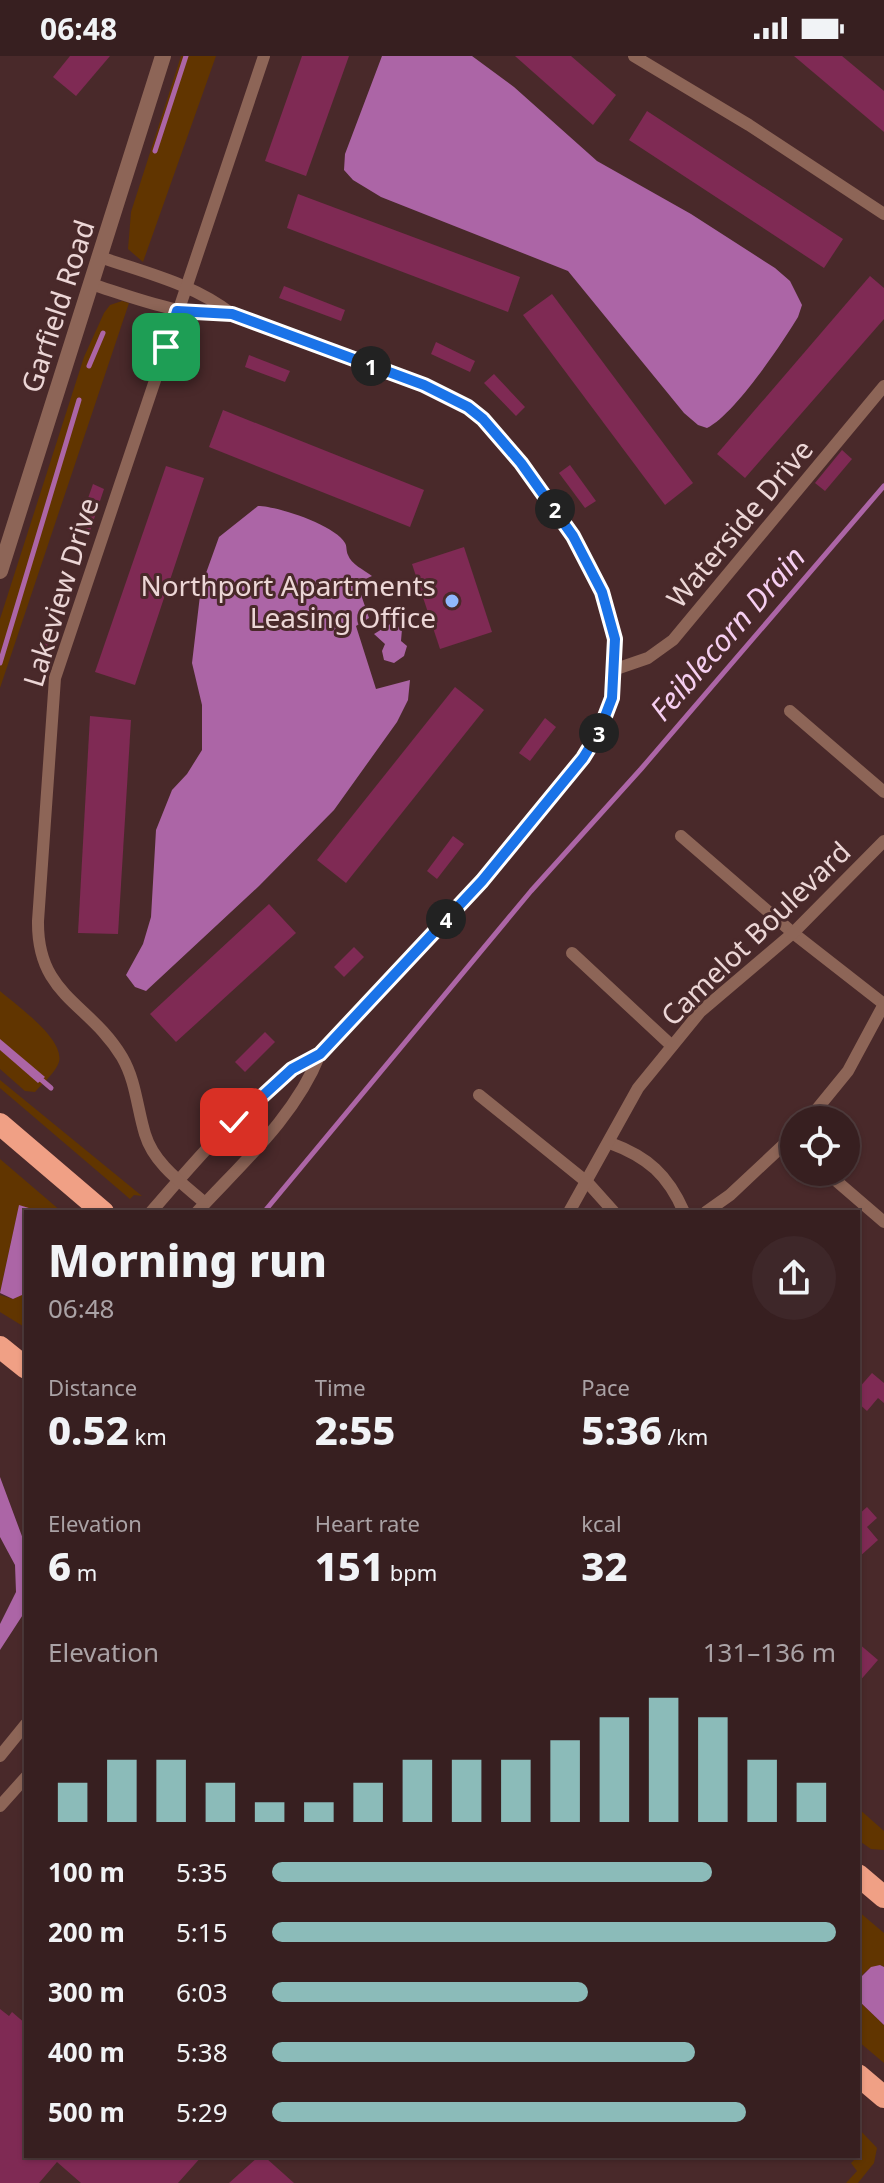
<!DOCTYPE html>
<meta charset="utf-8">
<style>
:root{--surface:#371f20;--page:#3e2729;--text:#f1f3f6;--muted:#aaa2a5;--line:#513d3e;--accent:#8bbbb9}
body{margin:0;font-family:"Noto Sans",sans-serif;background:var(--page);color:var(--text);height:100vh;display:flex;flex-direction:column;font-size:30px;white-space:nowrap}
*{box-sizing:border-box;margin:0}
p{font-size:26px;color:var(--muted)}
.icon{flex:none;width:44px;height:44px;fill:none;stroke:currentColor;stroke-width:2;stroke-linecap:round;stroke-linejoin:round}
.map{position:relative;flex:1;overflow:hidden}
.sheet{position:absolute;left:24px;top:1154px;width:836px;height:948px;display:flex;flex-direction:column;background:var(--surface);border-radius:0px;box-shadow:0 2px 6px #0004,0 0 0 2px var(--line)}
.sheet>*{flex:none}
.controls{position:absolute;left:780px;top:1050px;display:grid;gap:16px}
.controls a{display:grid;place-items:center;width:80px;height:80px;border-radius:50%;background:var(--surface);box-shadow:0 2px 6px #0004,0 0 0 2px var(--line);font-size:40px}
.pin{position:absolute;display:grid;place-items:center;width:68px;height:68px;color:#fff;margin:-34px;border-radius:16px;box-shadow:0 4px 12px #0006}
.km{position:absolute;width:40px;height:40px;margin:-20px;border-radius:50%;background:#222;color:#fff;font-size:22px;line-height:40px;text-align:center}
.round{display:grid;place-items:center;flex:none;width:84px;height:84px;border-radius:42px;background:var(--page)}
.headline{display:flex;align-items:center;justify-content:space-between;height:136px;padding:0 24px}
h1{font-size:44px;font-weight:800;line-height:60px}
.metrics{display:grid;grid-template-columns:repeat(3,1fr);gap:12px;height:136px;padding:8px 24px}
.metrics div{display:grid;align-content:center}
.metrics b{font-size:40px;font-weight:800}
.metrics small{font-size:22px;font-weight:400}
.metrics p{font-size:22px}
.chart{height:224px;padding:16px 24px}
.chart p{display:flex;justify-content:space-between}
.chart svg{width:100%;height:144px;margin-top:8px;stroke:var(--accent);stroke-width:6}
ul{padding:0 24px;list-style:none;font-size:26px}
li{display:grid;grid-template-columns:128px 96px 1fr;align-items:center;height:60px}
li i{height:20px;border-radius:10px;background:var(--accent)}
.status{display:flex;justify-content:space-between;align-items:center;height:56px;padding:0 40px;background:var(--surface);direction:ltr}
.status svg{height:22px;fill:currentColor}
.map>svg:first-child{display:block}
.green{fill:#613500}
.water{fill:#ac65a6}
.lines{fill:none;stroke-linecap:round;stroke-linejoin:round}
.stream{stroke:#ac65a6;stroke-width:5}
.building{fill:#7f2a54}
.minor{stroke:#8d6557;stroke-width:12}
.tertiary{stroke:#8d6557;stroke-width:16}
.trunk{stroke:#f0a085;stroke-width:22}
.route-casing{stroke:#fff;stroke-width:16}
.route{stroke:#1a73e8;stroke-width:10}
.poi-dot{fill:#90b8fd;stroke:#49292a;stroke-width:3}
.labels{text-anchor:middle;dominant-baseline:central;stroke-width:6;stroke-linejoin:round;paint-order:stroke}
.street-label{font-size:28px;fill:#ecd6d6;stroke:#49292a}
.poi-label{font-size:28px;fill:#ecd6d6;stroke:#49292a;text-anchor:end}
.water-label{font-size:30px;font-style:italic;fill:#f5cef0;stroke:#49292a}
</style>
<div class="status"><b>06:48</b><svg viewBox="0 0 49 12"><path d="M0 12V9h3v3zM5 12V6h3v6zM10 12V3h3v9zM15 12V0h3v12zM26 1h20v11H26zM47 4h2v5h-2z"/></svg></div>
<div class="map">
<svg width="884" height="2127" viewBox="0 0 884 2127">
<rect width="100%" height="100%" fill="#49292a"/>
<g class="green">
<polygon points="181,0 216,0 143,206 128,193 131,156"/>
<polygon points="122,245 129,247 0,632 0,563 8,538 84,301 104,257 110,249"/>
<path d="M0 935C16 949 65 983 59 1006 56 1016 42 1028 35 1036L25 1035 0 1013Z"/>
<polygon points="0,1024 142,1140 134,1139 130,1143 0,1032"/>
<polygon points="0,1103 62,1156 42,1156 19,1150 0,1237"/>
<polygon points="26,1226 26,1272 0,1256 0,1239 13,1243 21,1239"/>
<polygon points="858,1752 884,1775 884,1794 871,1793 858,1784"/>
<polygon points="858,1855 884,1877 884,1911 880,1909 865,1916 858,1924"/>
<polygon points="858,1944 884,1969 884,2007 858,1985"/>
<polygon points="858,2072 877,2092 874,2107 858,2127 846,2127 857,2115 851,2107 858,2100"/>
</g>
<g class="water">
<path d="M382 0H472L514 31 597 105 691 158 775 212 790 225 802 249 798 261C781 289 734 359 707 372L698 369 684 357 568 215 381 141 353 124 344 114 345 98Z"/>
<path d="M258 450C277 450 335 469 345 487 347 490 346 495 348 499 351 508 364 514 372 520L357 527 369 562 356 570 376 633 410 624 408 644 397 666 334 754 259 830 146 935 135 931 126 919 143 888 151 861 156 774 172 734 187 718 202 694V649L192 607 201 531 219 481Z"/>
<polygon points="392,567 402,573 401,585 407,590 404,600 394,607 384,604 382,595 385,588 374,578"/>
<polygon points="0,983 45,1021 38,1027 0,994"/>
<polygon points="19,1149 42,1156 26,1156 26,1226 22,1239 13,1243 0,1237"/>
<polygon points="0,1421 26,1491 26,1554 0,1594 0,1568 16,1536 15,1509 0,1481"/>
<polygon points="880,1909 884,1911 884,1969 858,1944 858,1924 871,1911"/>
</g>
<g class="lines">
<g class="stream">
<polyline points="155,95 186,0"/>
<polyline points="89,310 103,277"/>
<polyline points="0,607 79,344"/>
<polyline points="37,1020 51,1032"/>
<polyline points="264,1156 531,835 641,713 884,430"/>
</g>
</g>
<g class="building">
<polygon points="70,0 110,0 76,40 53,21"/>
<polygon points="302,0 349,0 306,120 265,105"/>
<polygon points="515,0 571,0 616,39 593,69"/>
<polygon points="794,0 842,0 884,35 884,76"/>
<polygon points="647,55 843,183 824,212 629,84"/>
<polygon points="298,138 520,221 508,256 287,172"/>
<polygon points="870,220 884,232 884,263 745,422 717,398"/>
<polygon points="284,230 345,254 341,265 279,242"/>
<polygon points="552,238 693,427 665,449 523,259"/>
<polygon points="436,286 475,305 470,316 431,298"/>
<polygon points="249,299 290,315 285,326 245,311"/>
<polygon points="494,318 525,351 516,360 484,327"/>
<polygon points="223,354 424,434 410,471 209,391"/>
<polygon points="842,394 852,403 825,435 815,427"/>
<polygon points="570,409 596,445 585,452 559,417"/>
<polygon points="166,410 204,422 135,629 95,616"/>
<polygon points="93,428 104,433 90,475 78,471"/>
<polygon points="464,491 492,576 440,593 412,508"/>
<polygon points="47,565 59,569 45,611 33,607"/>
<polygon points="455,631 484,654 346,827 317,804"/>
<polygon points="90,660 131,664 118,878 78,877"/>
<polygon points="545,662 556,671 530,705 519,697"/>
<polygon points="453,780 464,788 437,823 427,815"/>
<polygon points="269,848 296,877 176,986 150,958"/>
<polygon points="354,891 364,901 344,921 334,911"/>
<polygon points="265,976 275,986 245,1016 235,1006"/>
<polygon points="872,1317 884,1327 884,1347 878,1342 867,1355 858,1347 858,1333"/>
<polygon points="867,1451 877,1462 867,1471 878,1484 858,1502 858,1459"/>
<polygon points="858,1587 878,1604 858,1627"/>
<polygon points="0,1953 9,1960 12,1956 26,1968 26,2100 202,2100 178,2127 81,2127 57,2106 39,2127 0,2127"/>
<polygon points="259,2100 266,2102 294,2127 229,2127"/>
</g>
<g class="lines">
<g class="minor">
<polyline points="634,0 749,69 884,158"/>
<path d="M100 201C146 217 194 228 232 258L424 329 448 339 483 363 521 407 573 480 602 536 615 583 612 642 599 676 583 702 482 825 320 998C253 1034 201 1099 151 1156"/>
<path d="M91 228C138 243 182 261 232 258"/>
<polyline points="616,613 648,602 673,584 884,330"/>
<polyline points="790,655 884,736"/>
<polyline points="681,780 793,877 884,948"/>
<polyline points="572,897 672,990"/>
<polyline points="479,1039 588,1127 614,1156"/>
<polyline points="808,1064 848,1015 884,948"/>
<path d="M610 1087C648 1101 668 1119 684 1156"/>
<polyline points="826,1116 884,1166"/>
<path d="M205 1147C182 1127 154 1108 145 1078 137 1052 136 1025 122 1001 89 946 37 940 38 865L55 622 264 0"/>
<path d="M197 1156C242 1107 295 1061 320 998"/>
<polyline points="569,1156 638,1032 700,956 793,877 884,785"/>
<polyline points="706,1156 730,1139 794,1079"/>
<polyline points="0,1700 26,1668"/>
<polyline points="0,1750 26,1721"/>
</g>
<polyline class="tertiary" points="0,515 163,0"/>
<g class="trunk">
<polyline points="0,1068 103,1156"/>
<polyline points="0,1291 26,1312"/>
<polyline points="858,1819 884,1841"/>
<polyline points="858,2019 884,2041"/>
</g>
</g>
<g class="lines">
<g class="route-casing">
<polyline id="route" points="166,291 177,255 232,258 424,329 468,351 483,363 521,407 573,480 602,536 615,583 612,642 599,676 583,702 482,825 320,998 292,1013 234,1066"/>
</g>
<use href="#route" class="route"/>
</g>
<circle class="poi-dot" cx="452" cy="545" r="8"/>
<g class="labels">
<g class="street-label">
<text transform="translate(57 250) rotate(-72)">Garfield Road</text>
<text transform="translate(739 467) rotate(-50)">Waterside Drive</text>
<text transform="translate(60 536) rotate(-73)">Lakeview Drive</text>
<text transform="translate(755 877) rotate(-44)">Camelot Boulevard</text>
</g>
<g class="poi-label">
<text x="436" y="529">Northport Apartments<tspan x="436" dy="32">Leasing Office</tspan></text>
</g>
<g class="water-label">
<text transform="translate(727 577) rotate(-49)">Feiblecorn Drain</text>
</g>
</g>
</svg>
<div class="controls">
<a><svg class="icon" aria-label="locate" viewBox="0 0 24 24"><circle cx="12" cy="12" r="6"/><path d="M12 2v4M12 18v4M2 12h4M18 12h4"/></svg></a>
</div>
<div class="pin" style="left:166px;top:291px;background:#1e9e55"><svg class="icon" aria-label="arrive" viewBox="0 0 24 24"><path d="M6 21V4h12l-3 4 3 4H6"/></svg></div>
<div class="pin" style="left:234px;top:1066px;background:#d93025"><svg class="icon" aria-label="check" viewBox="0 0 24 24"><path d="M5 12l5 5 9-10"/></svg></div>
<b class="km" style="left:371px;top:310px">1</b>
<b class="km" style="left:555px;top:453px">2</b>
<b class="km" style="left:599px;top:677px">3</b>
<b class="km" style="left:446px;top:863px">4</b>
<section class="sheet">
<div class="headline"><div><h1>Morning run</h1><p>06:48</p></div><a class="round"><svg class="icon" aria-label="share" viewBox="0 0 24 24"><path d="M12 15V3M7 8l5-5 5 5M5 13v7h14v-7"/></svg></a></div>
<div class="metrics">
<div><p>Distance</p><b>0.52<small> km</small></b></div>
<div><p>Time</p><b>2:55</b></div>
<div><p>Pace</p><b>5:36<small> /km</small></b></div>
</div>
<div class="metrics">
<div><p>Elevation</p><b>6<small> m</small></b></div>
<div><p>Heart rate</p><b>151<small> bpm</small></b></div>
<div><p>kcal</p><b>32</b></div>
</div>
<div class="chart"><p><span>Elevation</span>131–136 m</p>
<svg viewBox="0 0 160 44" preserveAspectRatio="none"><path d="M5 44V32M15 44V25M25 44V25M35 44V32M45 44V38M55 44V38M65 44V32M75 44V25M85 44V25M95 44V25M105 44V19M115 44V12M125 44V6M135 44V12M145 44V25M155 44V32"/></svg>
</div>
<ul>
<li><b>100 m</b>5:35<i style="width:78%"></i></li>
<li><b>200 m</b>5:15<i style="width:100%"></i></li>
<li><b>300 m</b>6:03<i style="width:56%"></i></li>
<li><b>400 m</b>5:38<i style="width:75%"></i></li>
<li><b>500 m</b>5:29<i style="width:84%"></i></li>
</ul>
</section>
</div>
